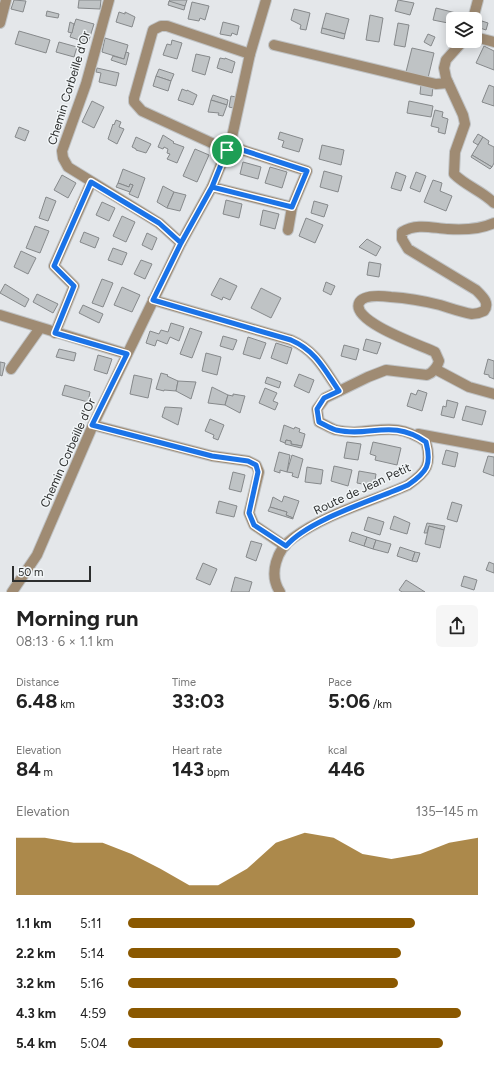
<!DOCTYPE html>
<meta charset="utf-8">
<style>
:root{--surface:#fff;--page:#f6f6f6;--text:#222;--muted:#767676;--accent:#8a5800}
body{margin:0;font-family:Figtree,sans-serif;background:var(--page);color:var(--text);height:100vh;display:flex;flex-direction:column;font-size:15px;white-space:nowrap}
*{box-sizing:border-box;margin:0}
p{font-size:13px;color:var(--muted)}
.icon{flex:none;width:22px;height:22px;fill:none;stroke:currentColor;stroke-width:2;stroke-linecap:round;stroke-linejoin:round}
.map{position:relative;height:592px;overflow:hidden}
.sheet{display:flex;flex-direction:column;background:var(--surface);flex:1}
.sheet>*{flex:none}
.buttons{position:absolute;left:446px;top:12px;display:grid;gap:8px}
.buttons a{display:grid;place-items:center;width:36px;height:36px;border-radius:6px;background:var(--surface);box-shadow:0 2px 10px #0003;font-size:20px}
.scale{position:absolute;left:12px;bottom:10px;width:79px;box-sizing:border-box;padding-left:4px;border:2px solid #2c2e2e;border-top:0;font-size:11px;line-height:14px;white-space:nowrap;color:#2c2e2e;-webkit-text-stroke:3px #f1f5f7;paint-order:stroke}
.pin{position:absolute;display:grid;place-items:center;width:34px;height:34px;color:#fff;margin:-17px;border:2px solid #fff;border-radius:50%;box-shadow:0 1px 4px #0007}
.round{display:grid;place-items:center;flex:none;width:42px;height:42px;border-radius:6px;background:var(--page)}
.overview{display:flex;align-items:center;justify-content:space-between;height:68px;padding:0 16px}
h1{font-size:22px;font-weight:700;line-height:30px}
.metrics{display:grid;grid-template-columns:repeat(3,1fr);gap:6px;height:68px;padding:4px 16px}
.metrics div{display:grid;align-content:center}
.metrics b{font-size:20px;font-weight:700}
.metrics small{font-size:11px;font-weight:400}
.metrics p{font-size:11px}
.chart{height:112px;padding:8px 16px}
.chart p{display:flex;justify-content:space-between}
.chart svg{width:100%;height:72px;margin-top:4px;fill:var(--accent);opacity:.7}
ul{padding:0 16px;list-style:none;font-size:13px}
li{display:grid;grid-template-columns:64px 48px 1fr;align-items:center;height:30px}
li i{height:10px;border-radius:5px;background:var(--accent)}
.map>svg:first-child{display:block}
.building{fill:#bfc3c5;stroke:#86898b}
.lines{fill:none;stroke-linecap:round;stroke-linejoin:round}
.minor-casing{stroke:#bfc2c4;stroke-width:12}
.minor{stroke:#9f8b73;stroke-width:10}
.route-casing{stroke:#fff;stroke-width:8}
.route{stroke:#1a73e8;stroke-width:5}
.labels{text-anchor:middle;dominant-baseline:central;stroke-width:3;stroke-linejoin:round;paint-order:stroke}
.street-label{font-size:12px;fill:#2c2e2e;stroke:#f1f5f7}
</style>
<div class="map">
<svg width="494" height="592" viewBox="0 0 494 592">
<rect width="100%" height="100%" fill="#e4e7ea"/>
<g class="building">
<polygon points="14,0 26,1 23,12 11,9"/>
<polygon points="79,0 101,0 100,9 78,8"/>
<polygon points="170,0 187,0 185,6 174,4 169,1"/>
<polygon points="398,0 414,3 410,15 395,11"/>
<polygon points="169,1 185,6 184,10 168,5"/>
<polygon points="192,2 209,6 205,20 200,18 199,21 188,19"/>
<polygon points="436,8 460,14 459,19 453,19 453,24 433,20"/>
<polygon points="294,9 310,13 306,30 300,29 301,25 291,20"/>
<polygon points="47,11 59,14 58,18 46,16"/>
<polygon points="119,12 125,14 125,12 135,17 132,27 116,22"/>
<polygon points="326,13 349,19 345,34 322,28"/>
<polygon points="370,15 383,18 379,42 366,40"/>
<polygon points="76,19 94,24 88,43 70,37"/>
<polygon points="482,21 488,23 486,30 480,28"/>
<polygon points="70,22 74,24 72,33 68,32"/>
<polygon points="223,22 239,26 237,35 232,33 231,36 220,34"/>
<polygon points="398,23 409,25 405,47 394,45"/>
<polygon points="322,28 345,34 344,39 321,33"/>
<polygon points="19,31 50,40 46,53 15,44"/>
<polygon points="428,34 435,37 431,46 424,42"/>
<polygon points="105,38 128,45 124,59 102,52"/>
<polygon points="172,40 182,43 177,59 163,55 167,44 171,45"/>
<polygon points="59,42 77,47 74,57 56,52"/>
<polygon points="484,46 494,51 494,70 476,63"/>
<polygon points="412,48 434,53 428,78 406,72"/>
<polygon points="126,52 129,53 126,65 111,60 113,56 124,59"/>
<polygon points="196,54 210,57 205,75 192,71"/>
<polygon points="220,58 225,59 225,58 235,62 232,73 217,68"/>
<polygon points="97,68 119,73 116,86 99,82 101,73 96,72"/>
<polygon points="159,69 174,74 171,81 156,76"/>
<polygon points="156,76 171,81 168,91 153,86"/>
<polygon points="421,84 433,86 432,96 420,94"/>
<polygon points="489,85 494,87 494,106 482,102"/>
<polygon points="182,89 187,91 187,90 197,95 193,105 178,100"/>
<polygon points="213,95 228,100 227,105 211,100"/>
<polygon points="231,96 236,97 233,108 229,107"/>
<polygon points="211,100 227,105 223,116 218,115 219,113 208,112"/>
<polygon points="92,101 104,107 94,128 82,122"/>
<polygon points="409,101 433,106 431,117 407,113"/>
<polygon points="435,110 443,112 442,117 448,119 445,134 438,132 439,128 431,126"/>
<polygon points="116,120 121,122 119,127 124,129 117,144 108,139 113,124 114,125"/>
<polygon points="19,127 29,131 25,141 15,137"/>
<polygon points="280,132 303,139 299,152 282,147 284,141 278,139"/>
<polygon points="478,134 483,137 478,145 473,142"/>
<polygon points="163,135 174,142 173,143 184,147 177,163 167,159 170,154 167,153 168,149 164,147 163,149 158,147"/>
<polygon points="136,137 151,144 146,153 136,150 136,149 132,147"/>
<polygon points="483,137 489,141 488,144 494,147 494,163 492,167 472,155"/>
<polygon points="322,145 344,150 341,165 319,159"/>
<polygon points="195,149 209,155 197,182 183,176"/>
<polygon points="472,155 492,167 490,169 471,157"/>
<polygon points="243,162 261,167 258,179 240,174"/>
<polygon points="270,167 287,172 282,188 265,183"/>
<polygon points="123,169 145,178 138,198 129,194 133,185 130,184 129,187 118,183"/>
<polygon points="324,171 342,176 338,192 320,187"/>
<polygon points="396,172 406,176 401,191 391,188"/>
<polygon points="416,172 426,176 420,192 410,188"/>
<polygon points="62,175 76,183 68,198 54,190"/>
<polygon points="433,180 442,183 440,191 452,196 446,211 424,202"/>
<polygon points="118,183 129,187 130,184 133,185 130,192 116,187"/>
<polygon points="163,186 174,192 167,208 157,202"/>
<polygon points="174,192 186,195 180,211 167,208"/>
<polygon points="46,197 56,201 48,221 39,218"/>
<polygon points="226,200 242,204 239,218 223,214"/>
<polygon points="314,201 328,205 324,217 311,213"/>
<polygon points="102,202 115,208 109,221 96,215"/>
<polygon points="263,210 279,214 275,229 260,225"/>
<polygon points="122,216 135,222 126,242 113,236"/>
<polygon points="306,218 323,225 315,243 299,236"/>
<polygon points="35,226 49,231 40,253 26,248"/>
<polygon points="84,232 99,238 95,248 80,242"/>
<polygon points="147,233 157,238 152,250 142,245"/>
<polygon points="367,239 381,247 376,256 359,247"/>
<polygon points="113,248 127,253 122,265 108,260"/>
<polygon points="21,251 36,258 28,274 14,267"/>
<polygon points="141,260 152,264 145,279 134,274"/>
<polygon points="369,262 381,264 379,277 367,275"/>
<polygon points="220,278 237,286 230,300 223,297 222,300 211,295"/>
<polygon points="102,279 113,283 103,307 92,303"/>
<polygon points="326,282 335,286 331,295 323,291"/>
<polygon points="5,284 29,299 25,307 0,293"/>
<polygon points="122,287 140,295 132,312 114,305"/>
<polygon points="261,288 281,298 271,318 251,308"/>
<polygon points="37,294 58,304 53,313 33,302"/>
<polygon points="83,305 103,314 99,323 79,313"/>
<polygon points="171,323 184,327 179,341 170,337 167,344 157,340 155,346 146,343 150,331 159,334 161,330 168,332"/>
<polygon points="190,328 202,332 192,358 180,354"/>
<polygon points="223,336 237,340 233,350 220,346"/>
<polygon points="248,337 266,343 260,359 243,354"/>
<polygon points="366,339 381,343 377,354 363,350"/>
<polygon points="276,343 292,348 287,364 271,358"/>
<polygon points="344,345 359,349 356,360 341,356"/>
<polygon points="59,349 76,353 74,361 56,357"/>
<polygon points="206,353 221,357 217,375 202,371"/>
<polygon points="98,355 112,359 107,374 94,370"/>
<polygon points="488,359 494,361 494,379 489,377 489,375 484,374"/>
<polygon points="0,362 5,363 2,376 0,375"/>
<polygon points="161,373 168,375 167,376 178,381 176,391 164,390 164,391 156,389"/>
<polygon points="299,374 314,380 309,393 294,386"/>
<polygon points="134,375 152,379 148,398 130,394"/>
<polygon points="267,377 281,382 279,388 265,383"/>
<polygon points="178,381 196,382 191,399 176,391"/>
<polygon points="65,385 90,392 88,402 62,395"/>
<polygon points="212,387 228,395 225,405 208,403"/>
<polygon points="265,388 277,393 273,401 278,403 275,410 259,403"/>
<polygon points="418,390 427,393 422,411 407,406 411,393 416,395"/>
<polygon points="233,394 245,396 240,413 225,405 228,395 233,396"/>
<polygon points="447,400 458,403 454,418 441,415 443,406 446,407"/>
<polygon points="466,406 486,411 482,425 462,420"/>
<polygon points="165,407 182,408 178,425 162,417"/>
<polygon points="210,419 224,425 218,440 213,438 214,435 205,431"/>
<polygon points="284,425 294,429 295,427 300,429 299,432 305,434 302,446 291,444 291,441 286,440 285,443 280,441"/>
<polygon points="286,440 291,441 291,444 302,446 301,448 285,444"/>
<polygon points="347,442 361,444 358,460 344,458"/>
<polygon points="373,442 401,448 397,465 375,460 376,456 370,454"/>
<polygon points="446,450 458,453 455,467 442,464"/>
<polygon points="279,452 290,455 287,472 280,470 280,473 274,471"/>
<polygon points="292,455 303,459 298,478 292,476 293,473 287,472"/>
<polygon points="488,456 494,457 494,476 483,472"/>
<polygon points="334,466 352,470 348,486 331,481"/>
<polygon points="307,467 323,470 321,484 305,482"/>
<polygon points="359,471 376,474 374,486 357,483"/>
<polygon points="233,472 245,475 241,492 229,489"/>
<polygon points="284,496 299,501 293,518 286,515 287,512 270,507 273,497 282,502"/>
<polygon points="219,501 237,506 234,517 216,513"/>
<polygon points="452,502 462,505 457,522 447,519"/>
<polygon points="270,507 287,512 286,515 293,518 293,519 268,511"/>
<polygon points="394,516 410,523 407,534 390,529"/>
<polygon points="368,517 384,522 380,535 364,530"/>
<polygon points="427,523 445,526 444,530 429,526 427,533 424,533"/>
<polygon points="429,526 444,530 440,548 425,544"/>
<polygon points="352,532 367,537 364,546 349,541"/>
<polygon points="367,537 376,540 373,549 364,546"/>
<polygon points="376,540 391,544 388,553 373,549"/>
<polygon points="251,541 262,544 256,561 246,557"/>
<polygon points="400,547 415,552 412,561 397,556"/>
<polygon points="415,552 420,553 417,562 412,561"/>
<polygon points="489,562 494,564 494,573 486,570"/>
<polygon points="203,563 217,569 210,585 196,579"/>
<polygon points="464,576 477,580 474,590 461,586"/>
<polygon points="235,577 252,582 249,592 231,592"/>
<polygon points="406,580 425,592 402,592 399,590"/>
</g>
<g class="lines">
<g class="minor-casing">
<g id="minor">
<polyline points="109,0 86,84 62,151 63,158 68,167 159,223 181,243"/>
<polyline points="473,19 478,0"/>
<polyline points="0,23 6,0"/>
<polyline points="475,37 494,42"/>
<path d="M463 41 446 60 444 68 446 78 463 115 465 124 455 152 454 174C466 186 482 191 494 203"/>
<polyline points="274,45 436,84 448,83"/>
<polyline points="230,146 307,171 292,207 288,230"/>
<polyline points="227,150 142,111 134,102 134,98 153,30 161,26 167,26 250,54"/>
<polyline points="212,187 292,207"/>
<path d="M153 300 291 340C316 351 324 369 339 391"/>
<polyline points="0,315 127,354"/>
<polyline points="55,333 74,286 54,266 91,183"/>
<polyline points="11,369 40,328"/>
<polyline points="435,369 469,387 494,394"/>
<polyline points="93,425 212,456 248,461 256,465 259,472 249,513 254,525 285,546"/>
<polyline points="418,434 494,448"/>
<polyline points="12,592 37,555 93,425 181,243 212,187 227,150 230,146 250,54 266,0"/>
<path d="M280 592C268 574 277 549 293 538 327 513 371 502 408 485 427 472 432 464 426 442 391 417 370 438 336 430 330 428 324 424 319 422L317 409 325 398 368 377 386 370 427 375C434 372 437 368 439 361L435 352C423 346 351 322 359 303 363 294 383 296 391 297 407 298 424 301 440 305 450 308 461 312 472 314 477 314 480 313 484 311 490 303 483 297 476 290L408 249 402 239V232C417 223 432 228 448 229 463 230 481 229 494 223"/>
</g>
</g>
<use href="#minor" class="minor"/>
</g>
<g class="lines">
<g class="route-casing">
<path id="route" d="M227 150 212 187 181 243 153 300 291 340C316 351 324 369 339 391L324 398 317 409 319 422C325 425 330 428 336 430 370 438 391 418 426 442 432 465 427 472 408 485 375 500 309 519 286 546L254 525 249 513 258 472 256 465 248 461 212 456 92 425 127 354 55 333 74 286 54 266 91 182 159 223 181 243 212 187 292 207 307 171 230 146 227 150"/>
</g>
<use href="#route" class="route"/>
</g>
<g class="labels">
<g class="street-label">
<text transform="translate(69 88) rotate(-73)">Chemin Corbeille d'Or</text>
<text transform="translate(68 453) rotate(-66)">Chemin Corbeille d'Or</text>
<text transform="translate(362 489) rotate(-25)">Route de Jean Petit</text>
</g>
</g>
</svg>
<div class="buttons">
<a><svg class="icon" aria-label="layers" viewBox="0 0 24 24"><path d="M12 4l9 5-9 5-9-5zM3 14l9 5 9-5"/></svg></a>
</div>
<div class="scale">50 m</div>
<div class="pin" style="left:227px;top:150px;background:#1e9e55"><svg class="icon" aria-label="arrive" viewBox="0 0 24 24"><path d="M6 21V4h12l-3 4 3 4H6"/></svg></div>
</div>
<section class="sheet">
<div class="overview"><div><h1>Morning run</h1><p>08:13 · 6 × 1.1 km</p></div><a class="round"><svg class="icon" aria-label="share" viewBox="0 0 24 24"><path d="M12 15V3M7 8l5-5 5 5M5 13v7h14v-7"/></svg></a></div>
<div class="metrics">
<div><p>Distance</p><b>6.48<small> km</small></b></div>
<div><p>Time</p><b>33:03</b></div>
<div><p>Pace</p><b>5:06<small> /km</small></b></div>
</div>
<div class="metrics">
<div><p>Elevation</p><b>84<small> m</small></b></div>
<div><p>Heart rate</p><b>143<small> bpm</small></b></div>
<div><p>kcal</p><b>446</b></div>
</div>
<div class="chart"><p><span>Elevation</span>135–145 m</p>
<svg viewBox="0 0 160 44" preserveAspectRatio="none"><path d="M0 44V9L10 9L20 12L30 12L40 19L50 28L60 38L70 38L80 28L90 12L100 6L110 9L120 19L130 22L140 19L150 12L160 9V44z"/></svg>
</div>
<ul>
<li><b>1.1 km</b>5:11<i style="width:82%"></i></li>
<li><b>2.2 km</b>5:14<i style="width:78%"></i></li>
<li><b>3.2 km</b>5:16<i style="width:77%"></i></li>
<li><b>4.3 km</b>4:59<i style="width:95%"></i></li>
<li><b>5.4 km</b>5:04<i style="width:90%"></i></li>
</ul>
</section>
